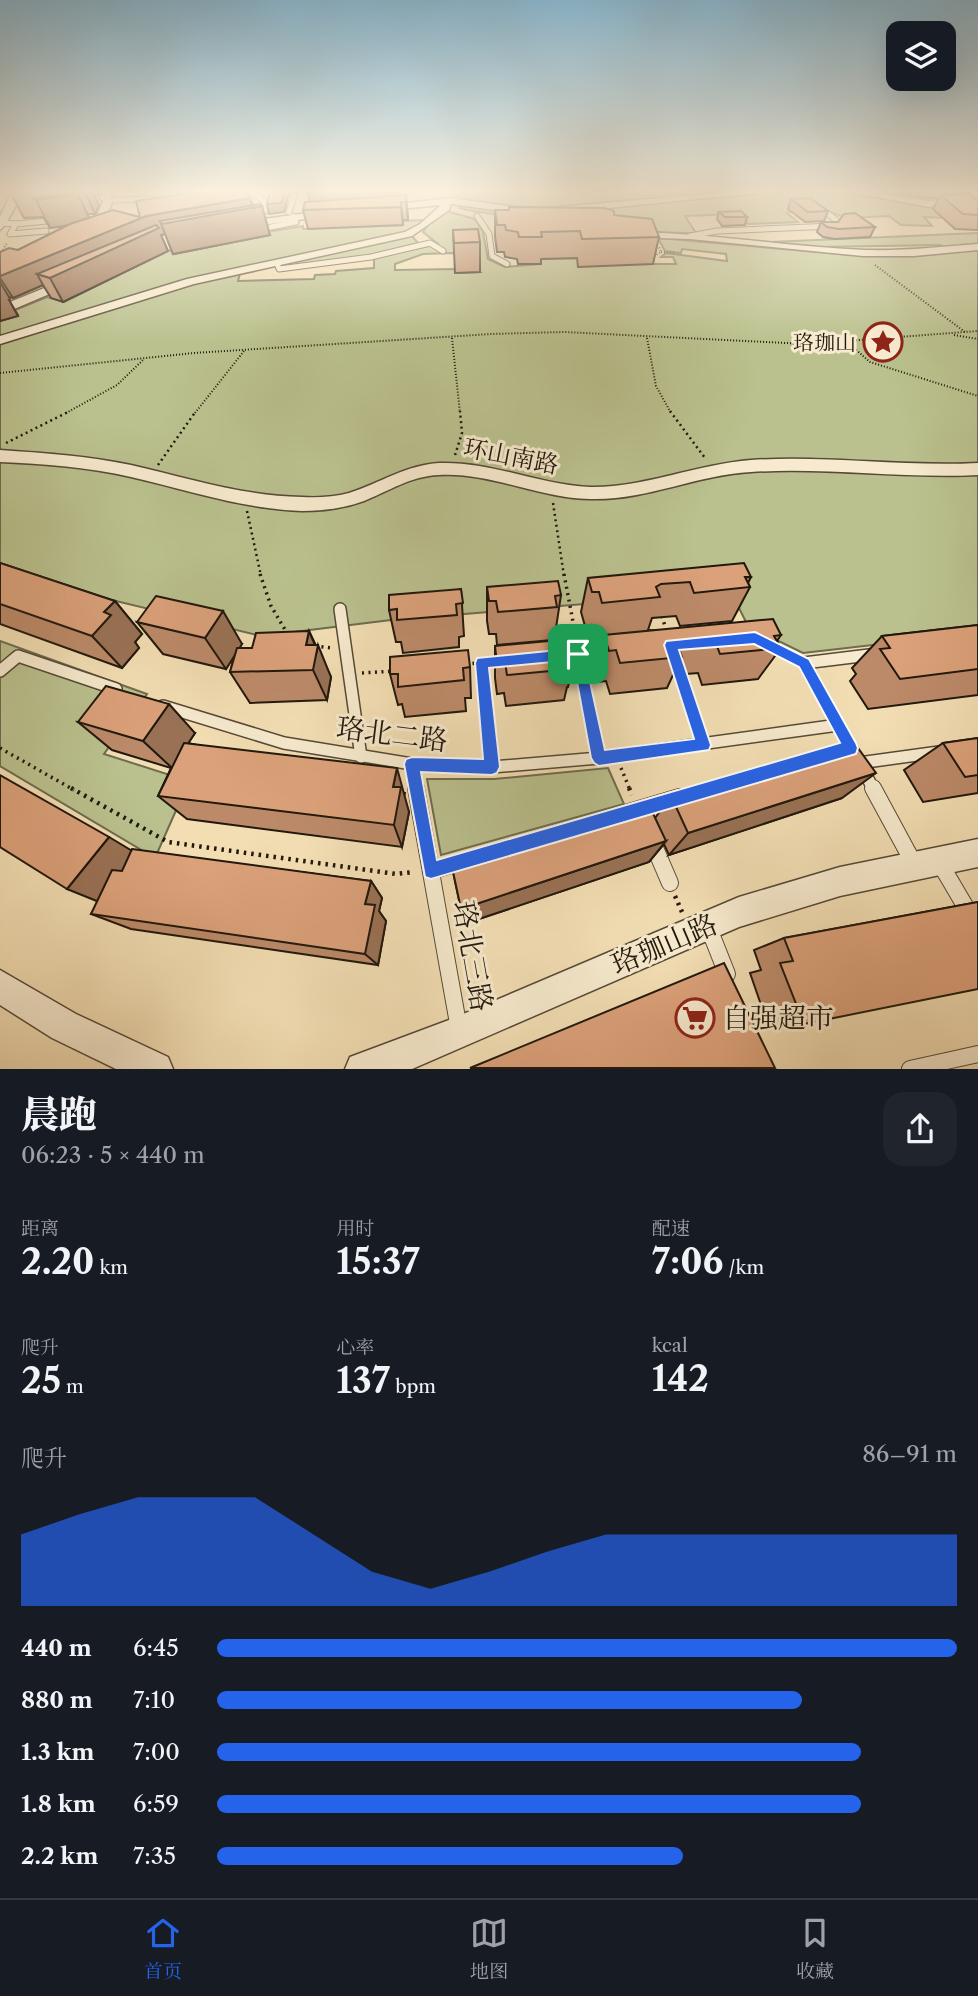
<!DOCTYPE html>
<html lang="zh">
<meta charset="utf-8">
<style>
:root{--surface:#171b24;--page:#20242c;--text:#f1f3f6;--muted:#9ea1a6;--line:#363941;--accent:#2563eb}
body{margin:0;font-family:"Libre Caslon Text","Noto Serif SC",serif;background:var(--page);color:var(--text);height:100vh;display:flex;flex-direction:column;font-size:26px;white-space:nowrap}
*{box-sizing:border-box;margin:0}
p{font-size:23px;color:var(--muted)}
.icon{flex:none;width:38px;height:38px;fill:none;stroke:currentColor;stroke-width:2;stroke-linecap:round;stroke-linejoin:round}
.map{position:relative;height:1069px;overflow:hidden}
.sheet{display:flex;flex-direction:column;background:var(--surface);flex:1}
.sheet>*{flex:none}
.buttons{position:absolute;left:886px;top:21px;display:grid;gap:14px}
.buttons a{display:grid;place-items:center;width:70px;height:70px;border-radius:14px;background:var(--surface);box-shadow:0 7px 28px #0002;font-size:35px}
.pin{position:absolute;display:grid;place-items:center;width:60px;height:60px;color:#fff;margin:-30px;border-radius:14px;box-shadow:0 4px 10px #0006}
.round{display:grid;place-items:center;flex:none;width:74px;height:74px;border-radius:21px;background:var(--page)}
.head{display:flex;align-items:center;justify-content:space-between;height:119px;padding:0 21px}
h1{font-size:38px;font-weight:800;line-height:52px}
.stats{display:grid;grid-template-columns:repeat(3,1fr);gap:10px;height:119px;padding:7px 21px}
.stats div{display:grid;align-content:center}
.stats b{font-size:35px;font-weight:800}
.stats small{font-size:19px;font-weight:400}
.stats p{font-size:19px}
.chart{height:196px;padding:14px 21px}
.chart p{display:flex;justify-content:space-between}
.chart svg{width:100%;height:126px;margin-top:7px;fill:var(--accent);opacity:.7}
ul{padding:0 21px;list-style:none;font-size:23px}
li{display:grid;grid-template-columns:112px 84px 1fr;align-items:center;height:52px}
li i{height:18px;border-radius:9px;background:var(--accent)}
.dock{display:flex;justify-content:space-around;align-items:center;height:98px;border-top:2px solid var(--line);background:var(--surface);font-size:19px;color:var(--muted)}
.dock a{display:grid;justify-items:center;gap:4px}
.dock .active{color:var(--accent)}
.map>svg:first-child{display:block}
.green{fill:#bac18e;stroke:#6e6c4e;stroke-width:2;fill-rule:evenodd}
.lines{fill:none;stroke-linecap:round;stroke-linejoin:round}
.service-far2-casing{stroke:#564a37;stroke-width:7}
.service-far1-casing{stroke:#564a37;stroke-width:14}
.service-casing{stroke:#564a37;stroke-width:18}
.minor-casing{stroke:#564a37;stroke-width:3}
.path-far3{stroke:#21180d;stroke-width:2;stroke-dasharray:1 2;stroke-linecap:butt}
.path-far2{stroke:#21180d;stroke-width:2.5;stroke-dasharray:2 3.5;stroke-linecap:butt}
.path-far1{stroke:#21180d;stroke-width:3.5;stroke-dasharray:2 4.5;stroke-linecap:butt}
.path{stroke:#21180d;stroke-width:4.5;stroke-dasharray:2.5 5;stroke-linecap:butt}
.service-far2{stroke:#f7eace;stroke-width:5}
.service-far1{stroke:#f7eace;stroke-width:11}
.service{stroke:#f7eace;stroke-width:16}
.minor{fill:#f7eace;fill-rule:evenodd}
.wall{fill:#bc8a69;stroke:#21180d;stroke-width:2}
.shaded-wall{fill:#997155;stroke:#21180d;stroke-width:2}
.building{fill:#dba17a;stroke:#21180d;stroke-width:2}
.route{fill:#2563eb;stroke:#fff;stroke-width:2;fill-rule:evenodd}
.labels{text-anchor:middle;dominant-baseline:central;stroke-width:6;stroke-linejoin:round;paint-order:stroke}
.far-poi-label{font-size:21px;fill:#21180d;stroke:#f7eace;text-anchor:end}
.street-label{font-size:24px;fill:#21180d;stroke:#f7eace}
.near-street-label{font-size:28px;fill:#21180d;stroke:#f7eace}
.near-poi-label{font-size:28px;fill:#21180d;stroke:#f7eace;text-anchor:start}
</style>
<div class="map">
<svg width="978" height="1069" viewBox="0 0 978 1069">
<rect width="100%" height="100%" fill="#f3deb4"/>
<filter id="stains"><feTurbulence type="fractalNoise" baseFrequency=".00286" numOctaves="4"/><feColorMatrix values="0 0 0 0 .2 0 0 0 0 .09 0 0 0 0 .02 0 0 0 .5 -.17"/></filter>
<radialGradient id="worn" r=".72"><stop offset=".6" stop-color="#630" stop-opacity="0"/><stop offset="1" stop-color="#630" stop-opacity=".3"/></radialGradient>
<g class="green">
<polygon points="455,192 631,192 643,195 688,193 691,195 532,209 461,200"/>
<path d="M789 192 852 193 914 204 978 203V222L974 219 924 217 932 226 901 225 889 216 847 218 816 207 789 210 791 212 787 213 798 222 748 224 737 214 685 216 696 233C646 234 605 225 557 218 524 214 492 217 460 208L464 206 522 213Z"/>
<path d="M446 211 475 219 483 232 488 259 505 267 540 264V259L590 258 655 251 653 257 626 264H676L673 257H661L666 253 727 261 726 254 682 249 681 253 665 251 658 238 851 255 950 251 940 245 818 247 770 242 978 233V633L803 653 748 626 731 592 391 620 261 636 4 574 0 577V321L18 315 15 310 47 297 64 302 167 251 172 250 174 254 269 235 267 232 303 226V229L403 225V221L424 220 418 227 406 232 241 270 238 281 314 279 315 275 335 274 336 271 374 268V258L438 244 423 232 432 219ZM452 253 480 272 455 273V269L395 270V264L423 254Z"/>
<polygon points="412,236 418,243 363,257 287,266 286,263"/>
<polygon points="0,641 147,694 104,754 189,781 155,858 0,766"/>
<polygon points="608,768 624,804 441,855 427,779 494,779"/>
</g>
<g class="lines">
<g class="service-far2-casing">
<g id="service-far2">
<polyline points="252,192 264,201 265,211"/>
<polyline points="108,200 157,199"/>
<polyline points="289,212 295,192"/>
<polyline points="477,216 489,234 492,256 507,264"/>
<polyline points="2,223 16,224 10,234 46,231"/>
<polyline points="16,224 57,220"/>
<polyline points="256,230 296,222 293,216"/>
<polyline points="690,236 717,231 833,226 836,220 827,213"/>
<polyline points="277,263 279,269 371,257 430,243 443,251"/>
</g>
</g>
<g class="service-far1-casing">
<g id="service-far1">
<polyline points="340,609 361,757"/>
<polyline points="0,671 18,656 116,689"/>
<polyline points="163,706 284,743 412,764 492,767 599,758 838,725"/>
<polyline points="853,752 804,663 877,654"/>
<polyline points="859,763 939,752"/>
<polyline points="412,764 417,790"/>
<polyline points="862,768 874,790"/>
</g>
</g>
<g class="service-casing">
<g id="service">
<polyline points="416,788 459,1029"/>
<polyline points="873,788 913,862"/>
<polyline points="652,841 670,883"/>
<polyline points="941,865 978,928"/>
<polyline points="431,871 679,797"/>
<polyline points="708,926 727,974"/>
<polyline points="910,1069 978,1054"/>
</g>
</g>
<g class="minor-casing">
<g id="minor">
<path d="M12 192H22C19 200 6 226 0 230V216Z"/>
<polygon points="103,192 112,192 110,198 113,200 103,226 98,229 93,226 103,201 100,199"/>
<polygon points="728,192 767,192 549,214 515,213 451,204 449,210 412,236 194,284 0,344 0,336 187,279 405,232 420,224 441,205 378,211 376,209 381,206 450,198 515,207 549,208"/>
<polygon points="849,192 873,192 929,201 978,198 978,204 929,207"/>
<polygon points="330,210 335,213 333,215 242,228 237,225 242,222"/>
<path d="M634 232C711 233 788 247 865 250 903 251 940 247 978 244V250L914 256H863L690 239 630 237 629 235Z"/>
<polygon points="69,278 75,282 73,284 0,315 0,306"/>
<path d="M0 450C44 453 88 456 131 465 188 478 243 496 302 497 317 498 334 497 349 493 380 483 406 465 439 463 491 461 539 485 590 487 645 488 696 464 751 460 827 455 902 467 978 463V475C902 479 826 467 751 472 696 475 645 501 590 499 538 498 490 472 439 475 411 476 389 491 364 501 345 508 323 511 302 511 243 509 188 490 131 477 88 467 44 464 0 462Z"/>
<polygon points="978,839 978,867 840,896 739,927 412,1069 345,1069 350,1057 449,1020 739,897 840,867"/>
<polygon points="0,970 76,1014 168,1057 173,1069 116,1069 52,1038 0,1005"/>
</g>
</g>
<g class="path-far3">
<polyline points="661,252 676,253"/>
<polyline points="0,255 7,243"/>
<polyline points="654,256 661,252 659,247"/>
<polyline points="875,265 965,332"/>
<polyline points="954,335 978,339"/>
<polyline points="452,338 460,413"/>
<polyline points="647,338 656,386 671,413"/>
<polyline points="847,342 870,362 978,396"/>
<polyline points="0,373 194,353 491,334 564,332 806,344 978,331"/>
<polyline points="66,413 117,385 143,360"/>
<polyline points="195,413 244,351"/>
</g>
<g class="path-far2">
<polyline points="670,411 705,458"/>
<polyline points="6,443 70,411"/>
<polyline points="455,455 462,433 460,411"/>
<polyline points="158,465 196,411"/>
<polyline points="553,503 564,576"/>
<polyline points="247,511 261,576"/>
</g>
<g class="path-far1">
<polyline points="260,574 271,606 287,633"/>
<polyline points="564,574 596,744"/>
<polyline points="662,616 666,630"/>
<polyline points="315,646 333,648"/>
<polyline points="777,649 793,657"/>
<polyline points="574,654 603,652"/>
<polyline points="481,663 491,753"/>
<polyline points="466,664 498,661"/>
<polyline points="362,673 394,671"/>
<polyline points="680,673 699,730"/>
<polyline points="0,748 74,790"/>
<polyline points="621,768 630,790"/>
</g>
<g class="path">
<polyline points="71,788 168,842 396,874 414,872"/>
<polyline points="629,788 632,795"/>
<polyline points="675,896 682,912"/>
</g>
<use href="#service-far2" class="service-far2"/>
<use href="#service-far1" class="service-far1"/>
<use href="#service" class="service"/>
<use href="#minor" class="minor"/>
</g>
<g class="wall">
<polygon points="10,192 100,192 99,194 94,195 99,205 95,214 87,214 89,218 140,217 250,198 253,205 270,235 173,254 165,234 161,235 168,251 63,302 51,298 43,285 13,298 9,297 10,300 9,300 18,316 0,321 0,252 18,250 67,226 50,228 43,217 24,218"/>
<polygon points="307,192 406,192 408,220 403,220 403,225 308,229 303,210 310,202"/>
<polygon points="893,192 970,192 969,194 978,215 978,230 955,229 933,209 939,198 929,198"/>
<polygon points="791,199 828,211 824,221 805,222 788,209"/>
<polygon points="509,207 614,215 659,237 653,264 578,267 577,258 541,259 541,264 518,264 517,259 505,257 504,252 497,252 495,236 495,210 509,210"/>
<polygon points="719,212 747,217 745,225 722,226 717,219"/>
<polygon points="821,222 838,222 875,227 870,237 835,239 823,237 817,232"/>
<polygon points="453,230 480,242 480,272 455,273"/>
<polygon points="0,563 115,601 142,634 135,642 139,648 122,668 0,624"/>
<polygon points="751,577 748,583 750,587 732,621 680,626 676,616 652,618 648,630 781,635 777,641 781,648 758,679 702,685 698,673 673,675 667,688 610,694 606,681 599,682 595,667 604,635 594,636 591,625 585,626 581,612 588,578"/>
<polygon points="487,587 561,595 556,628 554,629 552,640 497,645 496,634 489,634 487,621"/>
<polygon points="461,589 464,636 459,637 459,647 403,653 401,642 396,642 389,610"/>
<polygon points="137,622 242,644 239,648 252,648 309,631 331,677 327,700 250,703 230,672 234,656 226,669 163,654"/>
<polygon points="978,625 978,695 868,709 850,681 856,674 852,668 882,636"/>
<polygon points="495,646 575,656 568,687 567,687 564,700 506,706 504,693 497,694 495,678"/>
<polygon points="470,667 471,698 465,698 466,711 405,717 402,704 398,705 390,674"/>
<polygon points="78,722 195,733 188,743 405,793 404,797 409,812 402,847 187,819 158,796 171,768 112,750"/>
<polygon points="978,738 978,793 923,802 904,770 943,743"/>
<polygon points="671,796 842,798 669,855 664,844 649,862 464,924 452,867 655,818"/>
<polygon points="131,851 371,881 382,898 379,911 386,921 378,965 131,929 91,914"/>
<polygon points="978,902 804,1024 769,1028 750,973 761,970 754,950 784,938"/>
</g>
<g class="shaded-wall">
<polygon points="85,192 100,192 99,194 94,195 99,205 95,214"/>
<polygon points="285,192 289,192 284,212 269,214 267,204"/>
<polygon points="308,192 406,192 408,220 406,202 401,202 403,225 401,207 312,209"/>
<polygon points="78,194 91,222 50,228 36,200"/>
<polygon points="250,198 253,208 262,206 270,235 173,254 160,221 165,234 161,235 168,251 63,302 50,278 37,274 43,285 13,298 0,278 0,276 146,216"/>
<polygon points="0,282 9,297 10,300 9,300 18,316 0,321"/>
<polygon points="115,601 142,634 135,642 139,648 122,668 92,636 104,612"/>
<polygon points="223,611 242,644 226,669 205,638"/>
<polygon points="309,631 317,650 318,645 331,677 327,700 313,670 306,645"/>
<polygon points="169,704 195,733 172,768 143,741"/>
<polygon points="397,768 409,812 402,847 394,825 393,787"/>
<polygon points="876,773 842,798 669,855 688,833"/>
<polygon points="109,837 144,858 109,906 67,889"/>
<polygon points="666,841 649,862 464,924 461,909"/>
<polygon points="371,881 382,898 379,911 386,921 378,965 365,954 365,904"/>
</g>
<g class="building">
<polygon points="195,192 246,192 250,198 146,216 0,276 0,252 9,248 18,250 70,224 113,210 140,217 136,201"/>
<polygon points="270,192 285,192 281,203 267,204"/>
<polygon points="78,194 36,200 33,198"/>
<polygon points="969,194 978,201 978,215 963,214 940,195"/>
<polygon points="406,195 406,202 401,202 401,207 303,210 305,202"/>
<polygon points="810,198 828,211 808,212 791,199"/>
<polygon points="260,204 262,206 162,224 160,221"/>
<polygon points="509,207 605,208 614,211 614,215 652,219 659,237 582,239 580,231 541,232 542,237 519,237 518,232 506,230 505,225 497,225 495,210 509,210"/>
<polygon points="741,211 747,217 725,217 719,212"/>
<polygon points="855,213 875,227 839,229 827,227 821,222 838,222 844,214"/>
<polygon points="156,225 159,228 50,278 37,274"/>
<polygon points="478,229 480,242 454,243 453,230"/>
<polygon points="0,563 115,601 104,612 111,615 92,636 0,604"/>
<polygon points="744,563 751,577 745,577 750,587 694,593 690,582 661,584 656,587 660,597 602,603 599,592 592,592 588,578"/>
<polygon points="558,581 561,595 555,596 557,607 498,612 496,601 489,601 487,587"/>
<polygon points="461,589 463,603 456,604 457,615 397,620 397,609 389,610 389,595"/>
<polygon points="156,596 223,611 205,638 137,622"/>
<polygon points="773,619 781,635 774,636 781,648 720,654 715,641 677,644 682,657 620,663 616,650 609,651 604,635"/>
<polygon points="978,625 978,669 900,679 880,649 890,648 882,636"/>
<polygon points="309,631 306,645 318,645 313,670 230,672 237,648 252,648 256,633"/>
<polygon points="571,639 575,656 568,656 571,669 507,675 505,662 497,663 495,646"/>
<polygon points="468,650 470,667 463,668 464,680 398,687 398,674 390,674 390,657"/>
<polygon points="106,686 169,704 143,741 78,722"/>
<polygon points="978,738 978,775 965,777 943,743"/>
<polygon points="853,741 876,773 688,833 671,796"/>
<polygon points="184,743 397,768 393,787 401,787 394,825 158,796"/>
<polygon points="0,775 109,837 67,889 0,847"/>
<polygon points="649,805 666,841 461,909 452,867"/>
<polygon points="132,849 371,881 365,904 375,905 365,954 91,914 112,870 122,871"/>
<polygon points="978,902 978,989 804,1024 780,963 793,961 784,938"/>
<polygon points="724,963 775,1068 470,1068"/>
</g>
<linearGradient id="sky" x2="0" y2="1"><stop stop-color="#89b7d0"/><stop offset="0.56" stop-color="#faf0dd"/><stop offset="1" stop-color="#faf0dd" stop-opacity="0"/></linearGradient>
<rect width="978" height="342" fill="url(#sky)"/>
<path class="route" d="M755 632 809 659 856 743 858 748 856 754 431 879 425 877 404 764 406 759 412 757 483 759 475 663 477 658 578 648 583 650 605 750 694 739 664 645 666 641ZM754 644 799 667 840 743 437 860 421 772 492 775 497 773 500 767 489 668 573 660 591 758 594 763 599 766 709 750 711 745 679 650Z"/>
<defs>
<g id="sight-ring" transform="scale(2.0125)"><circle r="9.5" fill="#f7eace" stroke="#8f2418" stroke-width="1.5"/><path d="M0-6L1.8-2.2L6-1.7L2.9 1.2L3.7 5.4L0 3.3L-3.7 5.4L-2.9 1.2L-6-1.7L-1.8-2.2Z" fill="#8f2418"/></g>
<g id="supermarket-ring" transform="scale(2.0125)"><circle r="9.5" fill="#f7eace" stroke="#8f2418" stroke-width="1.5"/><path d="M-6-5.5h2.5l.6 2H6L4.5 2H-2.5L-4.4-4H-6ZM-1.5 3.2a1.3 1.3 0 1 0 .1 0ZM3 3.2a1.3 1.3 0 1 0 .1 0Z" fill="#8f2418"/></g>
</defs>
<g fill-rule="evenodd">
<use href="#sight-ring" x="883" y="342"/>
<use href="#supermarket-ring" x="695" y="1018"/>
</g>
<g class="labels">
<g class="far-poi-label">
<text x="856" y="342">珞珈山</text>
</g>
<g class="street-label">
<text transform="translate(511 456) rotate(11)">环山南路</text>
</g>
<g class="near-street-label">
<text transform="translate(392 734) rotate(7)">珞北二路</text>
<text transform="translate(664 944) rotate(-23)">珞珈山路</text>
<text transform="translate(473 956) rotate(80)">珞北三路</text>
</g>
<g class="near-poi-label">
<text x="722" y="1018">自强超市</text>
</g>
</g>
<rect width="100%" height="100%" filter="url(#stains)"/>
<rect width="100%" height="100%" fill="url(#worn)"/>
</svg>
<div class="buttons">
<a><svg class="icon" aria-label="layers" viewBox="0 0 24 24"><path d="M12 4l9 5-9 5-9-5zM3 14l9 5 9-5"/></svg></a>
</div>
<div class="pin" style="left:578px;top:654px;background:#1e9e55"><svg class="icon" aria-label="arrive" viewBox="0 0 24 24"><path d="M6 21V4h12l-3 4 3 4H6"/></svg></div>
</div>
<section class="sheet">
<div class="head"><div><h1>晨跑</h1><p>06:23 · 5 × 440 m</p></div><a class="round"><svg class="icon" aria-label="share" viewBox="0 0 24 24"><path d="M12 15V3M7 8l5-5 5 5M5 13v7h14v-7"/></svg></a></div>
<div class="stats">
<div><p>距离</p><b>2.20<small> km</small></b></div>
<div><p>用时</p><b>15:37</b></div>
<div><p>配速</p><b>7:06<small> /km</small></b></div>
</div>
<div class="stats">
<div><p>爬升</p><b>25<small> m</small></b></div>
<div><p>心率</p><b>137<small> bpm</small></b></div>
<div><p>kcal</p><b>142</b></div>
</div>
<div class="chart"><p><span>爬升</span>86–91 m</p>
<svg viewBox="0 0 160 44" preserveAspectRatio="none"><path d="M0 44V19L10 12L20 6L30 6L40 6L50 19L60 32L70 38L80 32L90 25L100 19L110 19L120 19L130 19L140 19L150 19L160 19V44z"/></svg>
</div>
<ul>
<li><b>440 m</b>6:45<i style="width:100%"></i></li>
<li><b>880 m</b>7:10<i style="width:79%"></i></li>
<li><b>1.3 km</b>7:00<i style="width:87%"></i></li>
<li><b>1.8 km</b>6:59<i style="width:87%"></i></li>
<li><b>2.2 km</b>7:35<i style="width:63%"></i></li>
</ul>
</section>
<nav class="dock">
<a class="active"><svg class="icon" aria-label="home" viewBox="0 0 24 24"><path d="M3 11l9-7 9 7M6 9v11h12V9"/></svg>首页</a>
<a><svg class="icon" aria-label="map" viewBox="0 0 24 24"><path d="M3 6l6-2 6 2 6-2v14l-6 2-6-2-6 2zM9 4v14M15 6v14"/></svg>地图</a>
<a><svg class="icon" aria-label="saved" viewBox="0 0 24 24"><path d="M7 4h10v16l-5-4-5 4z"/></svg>收藏</a>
</nav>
